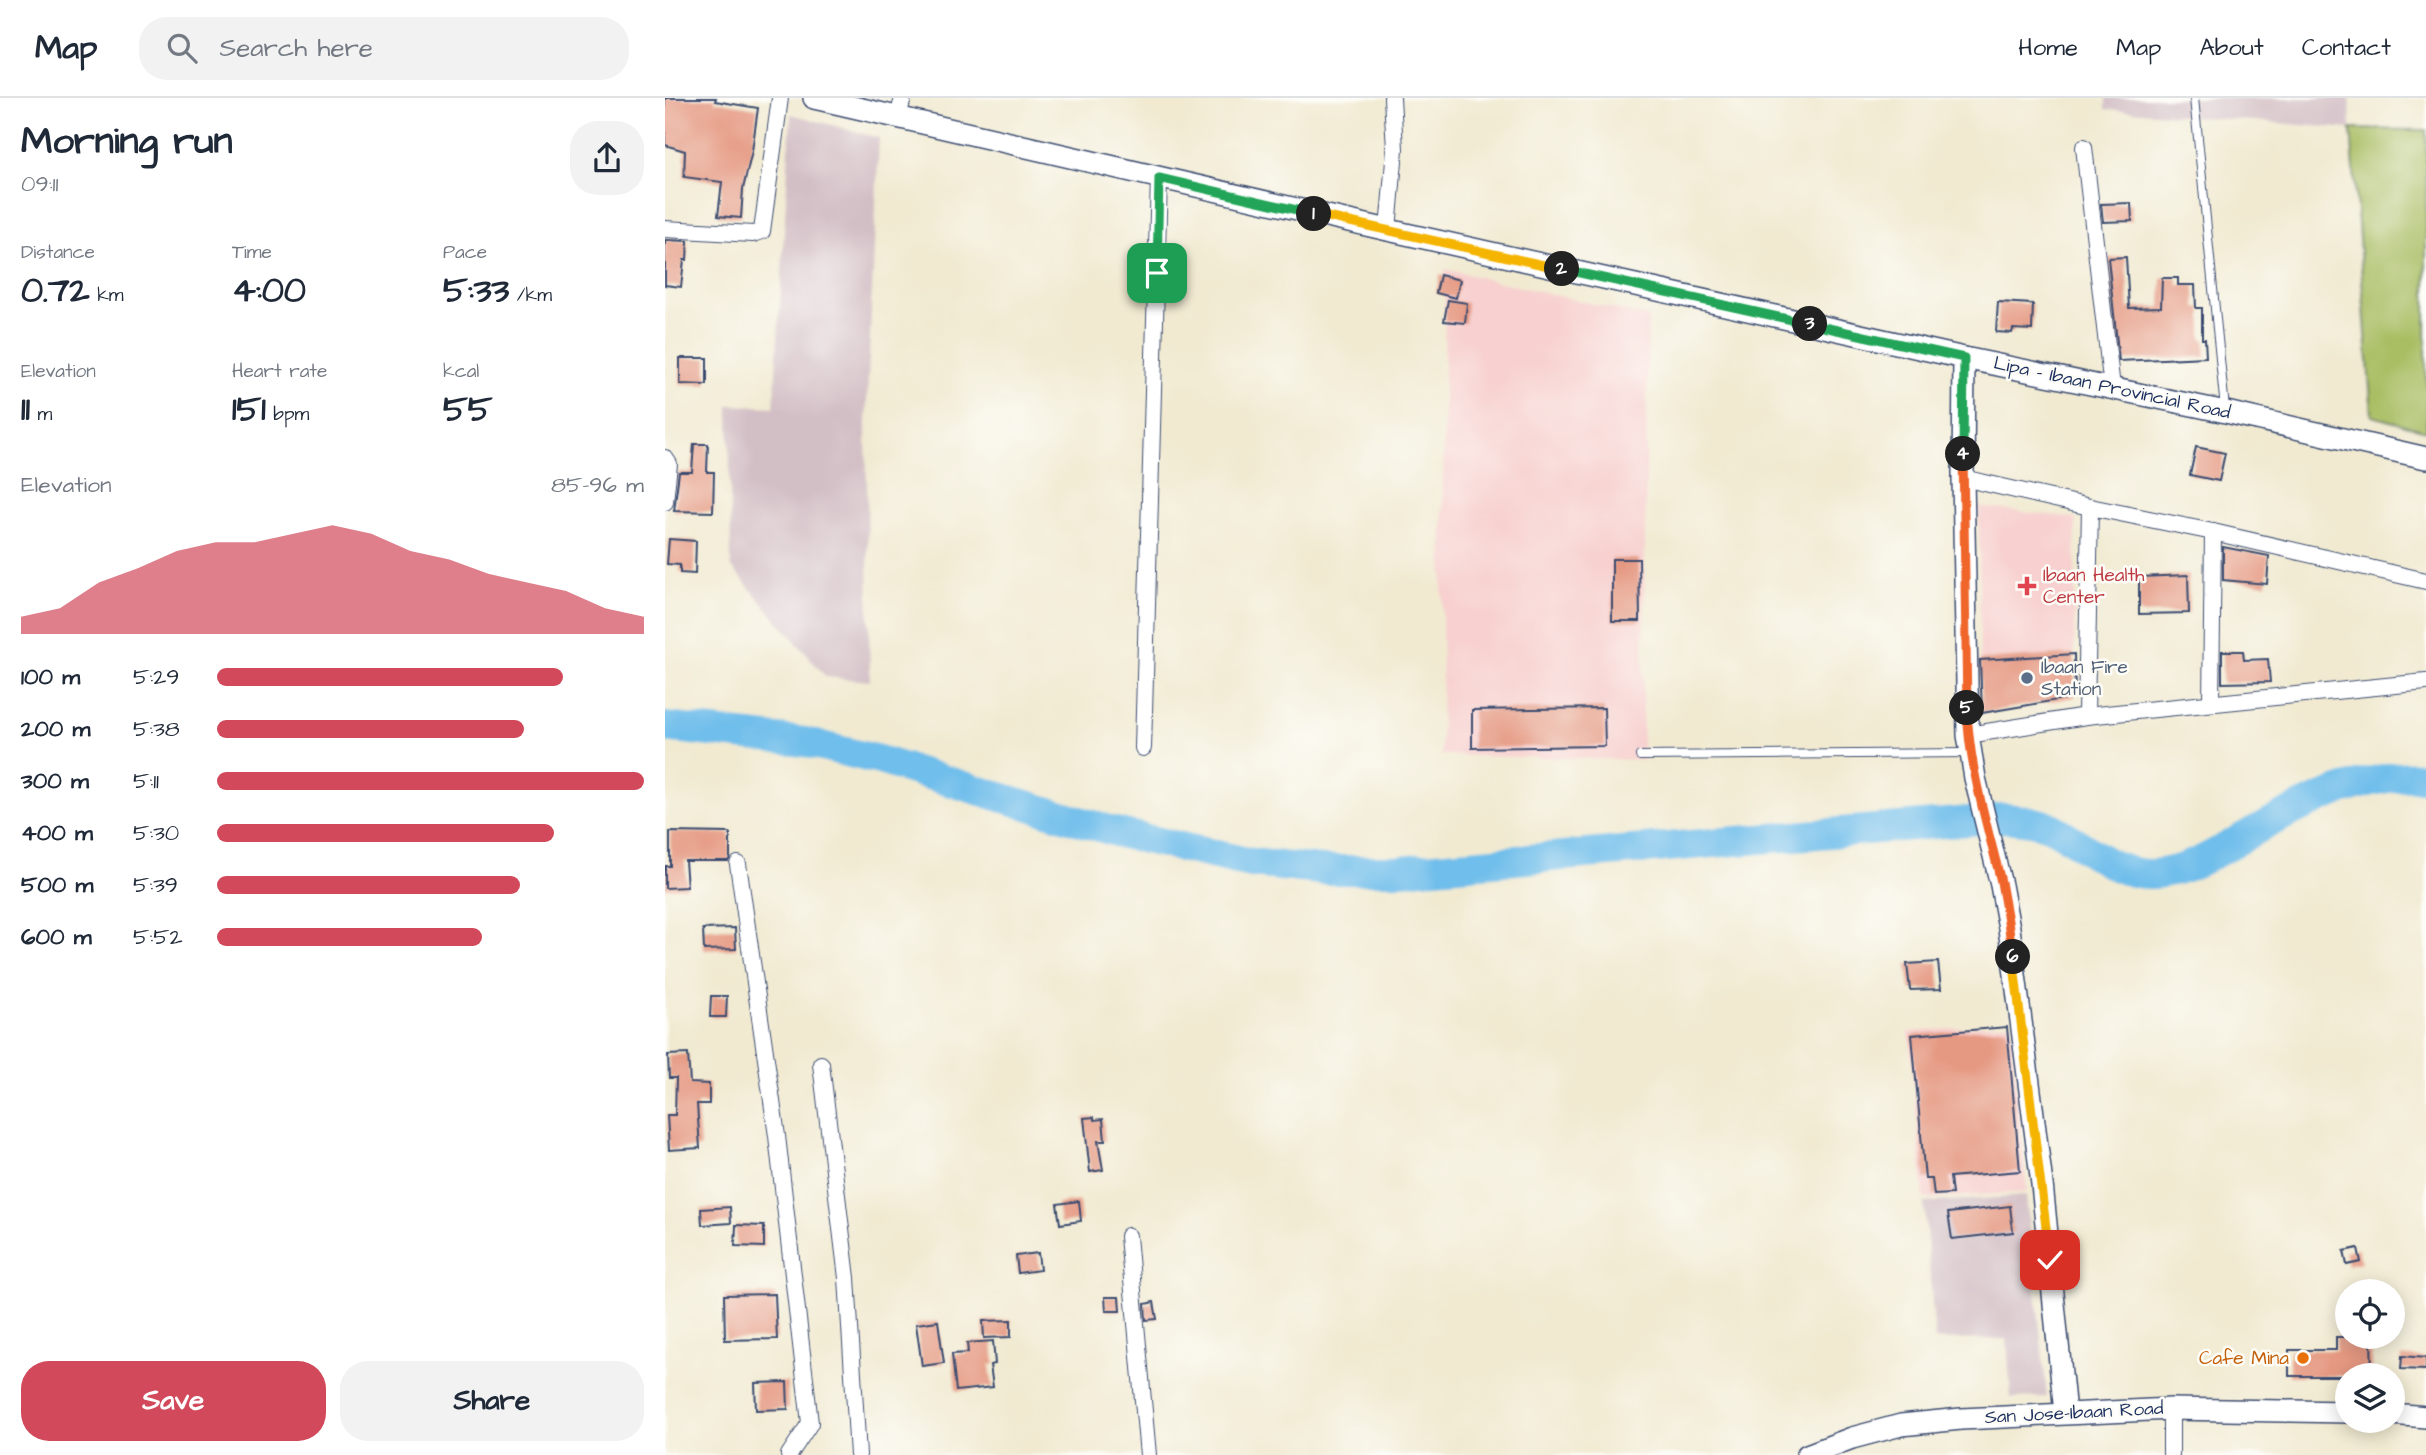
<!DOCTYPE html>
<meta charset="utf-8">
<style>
:root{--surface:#fff;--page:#f2f2f3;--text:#1f2937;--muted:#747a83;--line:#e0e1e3;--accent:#d1495b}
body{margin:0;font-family:"Architects Daughter",sans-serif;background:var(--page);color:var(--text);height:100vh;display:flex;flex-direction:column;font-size:26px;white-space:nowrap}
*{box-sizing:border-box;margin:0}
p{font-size:23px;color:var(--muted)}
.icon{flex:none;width:38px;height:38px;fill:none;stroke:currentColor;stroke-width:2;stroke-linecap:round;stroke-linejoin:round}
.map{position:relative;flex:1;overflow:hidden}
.side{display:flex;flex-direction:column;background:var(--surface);width:665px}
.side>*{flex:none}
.controls{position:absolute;left:1670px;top:1181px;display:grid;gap:14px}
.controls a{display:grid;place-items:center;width:70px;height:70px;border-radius:50%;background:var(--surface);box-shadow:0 4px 18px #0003;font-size:35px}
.pin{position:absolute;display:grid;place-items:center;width:60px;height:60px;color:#fff;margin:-30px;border-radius:14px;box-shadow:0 4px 10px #0006}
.km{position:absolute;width:35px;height:35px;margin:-18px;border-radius:50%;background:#222;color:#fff;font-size:19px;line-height:35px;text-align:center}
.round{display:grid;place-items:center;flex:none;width:74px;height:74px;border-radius:28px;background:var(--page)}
.summary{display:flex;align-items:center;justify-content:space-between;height:119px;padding:0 21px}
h1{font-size:38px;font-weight:700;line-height:52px}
.figures{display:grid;grid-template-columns:repeat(3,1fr);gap:10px;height:119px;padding:7px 21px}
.figures div{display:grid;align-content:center}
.figures b{font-size:35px;font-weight:700}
.figures small{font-size:19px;font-weight:400}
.figures p{font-size:19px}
.chart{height:196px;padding:14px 21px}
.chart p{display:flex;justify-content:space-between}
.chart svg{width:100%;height:126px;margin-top:7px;fill:var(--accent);opacity:.7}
.action{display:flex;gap:14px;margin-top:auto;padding:14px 21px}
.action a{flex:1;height:80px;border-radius:28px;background:var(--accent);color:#fff;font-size:28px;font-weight:700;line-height:80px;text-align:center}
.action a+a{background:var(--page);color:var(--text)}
ul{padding:0 21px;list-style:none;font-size:23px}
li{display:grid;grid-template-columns:112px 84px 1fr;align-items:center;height:52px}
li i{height:18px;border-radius:9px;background:var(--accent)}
header{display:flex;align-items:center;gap:42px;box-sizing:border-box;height:98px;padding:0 35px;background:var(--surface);border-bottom:2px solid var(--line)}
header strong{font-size:33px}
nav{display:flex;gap:38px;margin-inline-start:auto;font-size:24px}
.search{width:490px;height:63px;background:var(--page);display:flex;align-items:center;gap:18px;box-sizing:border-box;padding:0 24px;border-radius:28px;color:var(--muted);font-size:26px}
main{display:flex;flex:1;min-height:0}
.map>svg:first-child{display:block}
.built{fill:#f7d0cf}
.industrial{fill:#d2bec5}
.green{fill:#a9be63;stroke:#627660;stroke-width:2}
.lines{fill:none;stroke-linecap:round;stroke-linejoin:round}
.river{stroke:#70beeb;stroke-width:30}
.building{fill:#e59982}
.service-casing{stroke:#3b4b6f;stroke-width:10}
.minor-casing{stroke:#3b4b6f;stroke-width:18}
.secondary-casing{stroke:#3b4b6f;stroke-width:24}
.service{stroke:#fff;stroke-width:8}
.minor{stroke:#fff;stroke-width:16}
.secondary{stroke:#fff;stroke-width:21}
.split-1-casing{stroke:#fff;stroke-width:14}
.split-2-casing{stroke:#fff;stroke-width:14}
.split-3-casing{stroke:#fff;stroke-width:14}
.split-4-casing{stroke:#fff;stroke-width:14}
.split-5-casing{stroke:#fff;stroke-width:14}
.split-6-casing{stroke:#fff;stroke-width:14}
.split-7-casing{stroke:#fff;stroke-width:14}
.split-1{stroke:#22a559;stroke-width:9}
.split-2{stroke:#f5b400;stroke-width:9}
.split-3{stroke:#22a559;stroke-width:9}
.split-4{stroke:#22a559;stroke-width:9}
.split-5{stroke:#f0652b;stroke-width:9}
.split-6{stroke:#f0652b;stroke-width:9}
.split-7{stroke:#f5b400;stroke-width:9}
.health-dot{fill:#e0444e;stroke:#fdfcf7;stroke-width:2.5}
.service-dot{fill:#5c6f8a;stroke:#fdfcf7;stroke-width:2.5}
.food-dot{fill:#e8710a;stroke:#fdfcf7;stroke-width:2.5}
.labels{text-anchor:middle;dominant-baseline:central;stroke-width:5;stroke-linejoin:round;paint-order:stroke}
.street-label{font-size:19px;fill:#1b2f5e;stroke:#fdfcf7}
.health-label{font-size:19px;fill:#be3a42;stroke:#fdfcf7;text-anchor:start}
.service-label{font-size:19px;fill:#4e5e75;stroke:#fdfcf7;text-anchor:start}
.food-label{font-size:19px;fill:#c56008;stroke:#fdfcf7;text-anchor:end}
</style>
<header>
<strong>Map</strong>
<div class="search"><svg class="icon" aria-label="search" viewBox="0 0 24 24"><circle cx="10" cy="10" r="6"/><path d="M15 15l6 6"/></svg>Search here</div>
<nav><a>Home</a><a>Map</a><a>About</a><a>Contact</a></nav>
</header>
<main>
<section class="side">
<div class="summary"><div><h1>Morning run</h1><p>09:11</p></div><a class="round"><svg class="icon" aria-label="share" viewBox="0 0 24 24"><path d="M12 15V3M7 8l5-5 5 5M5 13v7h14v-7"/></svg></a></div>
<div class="figures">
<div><p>Distance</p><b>0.72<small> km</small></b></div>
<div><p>Time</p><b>4:00</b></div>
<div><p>Pace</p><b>5:33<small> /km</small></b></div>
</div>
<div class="figures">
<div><p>Elevation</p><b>11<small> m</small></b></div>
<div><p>Heart rate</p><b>151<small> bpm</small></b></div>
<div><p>kcal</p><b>55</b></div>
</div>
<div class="chart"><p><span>Elevation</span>85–96 m</p>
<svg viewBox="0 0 160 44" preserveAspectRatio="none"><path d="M0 44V38L10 35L20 26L30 21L40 15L50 12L60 12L70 9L80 6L90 9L100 15L110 18L120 23L130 26L140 29L150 35L160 38V44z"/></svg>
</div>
<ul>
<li><b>100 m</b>5:29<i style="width:81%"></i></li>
<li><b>200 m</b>5:38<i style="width:72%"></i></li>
<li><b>300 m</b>5:11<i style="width:100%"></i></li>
<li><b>400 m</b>5:30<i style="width:79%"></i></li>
<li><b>500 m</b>5:39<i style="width:71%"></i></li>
<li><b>600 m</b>5:52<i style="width:62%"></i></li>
</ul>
<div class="action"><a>Save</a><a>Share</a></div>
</section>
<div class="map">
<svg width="1761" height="1357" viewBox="0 0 1761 1357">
<rect width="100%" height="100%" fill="#fdfcf7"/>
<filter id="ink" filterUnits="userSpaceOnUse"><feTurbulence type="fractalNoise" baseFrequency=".0143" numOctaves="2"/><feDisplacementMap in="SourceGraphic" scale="14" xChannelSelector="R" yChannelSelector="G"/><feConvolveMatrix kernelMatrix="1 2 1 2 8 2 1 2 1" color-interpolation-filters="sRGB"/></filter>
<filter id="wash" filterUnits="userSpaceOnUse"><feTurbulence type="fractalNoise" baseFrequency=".00686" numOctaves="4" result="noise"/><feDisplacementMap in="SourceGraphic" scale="28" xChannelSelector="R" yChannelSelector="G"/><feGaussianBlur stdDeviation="1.57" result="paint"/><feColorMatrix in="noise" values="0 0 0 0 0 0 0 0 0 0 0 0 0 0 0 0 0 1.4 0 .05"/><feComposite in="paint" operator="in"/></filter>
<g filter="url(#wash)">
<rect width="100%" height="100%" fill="#f1ead1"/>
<g class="built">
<polygon points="780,171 983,219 977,662 776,657"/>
<polygon points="1314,409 1411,420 1409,556 1315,562"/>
<polygon points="1346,925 1362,1094 1259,1101 1244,934"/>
</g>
<g class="industrial">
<polygon points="1441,0 1685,0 1686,31 1441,11"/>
<polygon points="126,16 214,40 201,325 205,583 161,579 66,468 64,307 109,309"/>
<polygon points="1361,1098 1382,1299 1346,1300 1342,1241 1270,1242 1259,1105"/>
</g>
<polygon class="green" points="1686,31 1761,32 1761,333 1707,318"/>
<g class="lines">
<path class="river" d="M0 629 140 644 214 662 454 735 586 765 656 772H735L1339 720C1355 721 1372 723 1386 729 1421 746 1445 777 1487 776 1525 774 1557 751 1589 733 1633 709 1679 686 1729 679 1739 678 1751 679 1761 679"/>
</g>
<g id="blocks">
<g class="building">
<polygon points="0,0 51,0 50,3 93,10 87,53 78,91 76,120 53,118 57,84 19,79 20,53 0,47"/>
<polygon points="1466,105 1467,123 1438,124 1436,106"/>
<polygon points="0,142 23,143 22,162 19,162 16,189 0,187"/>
<polygon points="1461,159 1464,210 1496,209 1497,180 1513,180 1513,187 1530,187 1531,210 1537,210 1537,241 1540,241 1541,259 1454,263 1443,160"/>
<polygon points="775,177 795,182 791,200 771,195"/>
<polygon points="783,202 802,205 800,225 779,223"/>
<polygon points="1333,204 1368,206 1367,232 1348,231 1347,235 1331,234"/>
<polygon points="15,260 42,260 42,287 15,286"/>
<polygon points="29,346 43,346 42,374 49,374 48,414 9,413 14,374 27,374"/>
<polygon points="1531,349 1560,355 1554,383 1525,377"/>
<polygon points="4,441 31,443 30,476 15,475 15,467 2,466"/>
<polygon points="1558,449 1604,458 1602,486 1558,482"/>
<polygon points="947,461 974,461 975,523 947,523"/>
<polygon points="1523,477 1524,515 1474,516 1474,479"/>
<polygon points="1557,553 1578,553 1579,562 1603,561 1605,584 1557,585"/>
<polygon points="1409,556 1410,599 1317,615 1315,562"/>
<polygon points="939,610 940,648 807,650 807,612"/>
<polygon points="5,734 65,735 65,760 63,763 20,763 22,789 0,790 0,768 5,768"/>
<polygon points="70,830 71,851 39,852 38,831"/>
<polygon points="1273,864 1276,891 1245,892 1242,866"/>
<polygon points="46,898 62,898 61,919 45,919"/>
<polygon points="1342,929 1355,1073 1285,1079 1287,1096 1269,1097 1267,1081 1260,1081 1247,937"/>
<polygon points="23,956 25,985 44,986 44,1006 32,1006 35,1050 4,1052 2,1017 10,1017 11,980 4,980 3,957"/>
<polygon points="429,1019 429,1022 438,1021 440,1043 433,1043 438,1072 425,1074 419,1020"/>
<polygon points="414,1103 416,1123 395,1126 392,1106"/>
<polygon points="1345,1108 1348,1134 1287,1141 1283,1115"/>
<polygon points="65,1109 66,1125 37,1127 36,1111"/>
<polygon points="71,1127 99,1128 99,1149 70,1148"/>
<polygon points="1693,1150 1696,1164 1682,1167 1679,1153"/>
<polygon points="373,1155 375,1172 353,1175 351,1158"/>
<polygon points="110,1196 112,1241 60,1242 59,1197"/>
<polygon points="440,1199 454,1199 455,1213 441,1213"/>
<polygon points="489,1204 492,1221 481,1222 480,1206"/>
<polygon points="346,1222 346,1239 319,1240 318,1223"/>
<polygon points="273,1223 279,1265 257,1268 251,1226"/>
<polygon points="1671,1239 1706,1239 1707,1278 1624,1278 1624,1252 1671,1252"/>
<polygon points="328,1243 330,1266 325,1267 328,1289 291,1293 287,1256 303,1255 302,1245"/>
<polygon points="1737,1258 1761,1260 1761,1272 1736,1271"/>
<polygon points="122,1284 123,1311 91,1312 90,1285"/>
</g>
</g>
</g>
<g filter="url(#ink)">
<use href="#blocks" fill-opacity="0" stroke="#3b4b6f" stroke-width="2"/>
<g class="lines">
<g class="service-casing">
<g id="service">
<polyline points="1529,0 1560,311"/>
<polyline points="975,658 1305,655"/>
</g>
</g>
<g class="minor-casing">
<g id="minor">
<polyline points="233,19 238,0"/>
<polyline points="1419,49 1447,290"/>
<polyline points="0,131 88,136 97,133 115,0"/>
<polyline points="723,132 730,51 727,0"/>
<polyline points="0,360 4,366 0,404"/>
<polyline points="1298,380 1425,409 1548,434 1761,483"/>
<polyline points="1546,605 1548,434"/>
<polyline points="1421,618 1425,409"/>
<polyline points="1303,637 1421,618 1761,584"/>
<polyline points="478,650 494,80"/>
<polyline points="73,766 112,1038 145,1325 124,1357"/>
<polyline points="156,966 182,1180 193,1357"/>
<polyline points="463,1138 483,1357"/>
<polyline points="1506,1311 1506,1357"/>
</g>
</g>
<g class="secondary-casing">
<g id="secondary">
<polyline points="149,0 723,132 1299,260 1561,314 1761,360"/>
<polyline points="1299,260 1298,380 1303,637 1310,680 1336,787 1344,830 1377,1086 1400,1315"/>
<polyline points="1727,1316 1761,1319"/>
<polyline points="1142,1357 1187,1340 1236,1327 1296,1321 1506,1311 1682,1314"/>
</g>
</g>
<use href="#service" class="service"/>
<use href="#minor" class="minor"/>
<use href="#secondary" class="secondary"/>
</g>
</g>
<g class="lines" filter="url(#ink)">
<g class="split-1-casing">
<polyline id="split-1" points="492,175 494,80 649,116"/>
</g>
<g class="split-2-casing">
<polyline id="split-2" points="649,116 897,171"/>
</g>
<g class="split-3-casing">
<polyline id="split-3" points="897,171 1145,226"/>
</g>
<g class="split-4-casing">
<polyline id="split-4" points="1145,226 1299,260 1298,356"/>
</g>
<g class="split-5-casing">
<polyline id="split-5" points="1298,356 1302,610"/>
</g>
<g class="split-6-casing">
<path id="split-6" d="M1302 610C1304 670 1322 726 1336 784 1341 809 1345 834 1348 859"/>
</g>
<g class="split-7-casing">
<polyline id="split-7" points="1348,859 1385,1162"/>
</g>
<use href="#split-1" class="split-1"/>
<use href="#split-2" class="split-2"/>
<use href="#split-3" class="split-3"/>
<use href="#split-4" class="split-4"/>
<use href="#split-5" class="split-5"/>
<use href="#split-6" class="split-6"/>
<use href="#split-7" class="split-7"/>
</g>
<path class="health-dot" d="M1358.5 477.5h7v7h7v7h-7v7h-7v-7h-7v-7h7z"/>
<circle class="service-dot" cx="1362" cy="580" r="7"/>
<circle class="food-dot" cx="1638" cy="1260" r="7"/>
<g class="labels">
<g class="street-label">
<text transform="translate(1447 290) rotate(12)">Lipa - Ibaan Provincial Road</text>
<text transform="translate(1409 1315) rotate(-3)">San Jose-Ibaan Road</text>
</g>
<g class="health-label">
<text x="1378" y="477">Ibaan Health<tspan x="1378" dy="22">Center</tspan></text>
</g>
<g class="service-label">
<text x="1376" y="569">Ibaan Fire<tspan x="1376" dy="22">Station</tspan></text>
</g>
<g class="food-label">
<text x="1624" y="1260">Cafe Mina</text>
</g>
</g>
</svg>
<div class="controls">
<a><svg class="icon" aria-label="locate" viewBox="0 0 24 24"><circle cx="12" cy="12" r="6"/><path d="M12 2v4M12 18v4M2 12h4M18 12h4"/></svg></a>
<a><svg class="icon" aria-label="layers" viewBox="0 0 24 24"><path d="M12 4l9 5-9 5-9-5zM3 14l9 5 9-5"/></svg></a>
</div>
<div class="pin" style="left:492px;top:175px;background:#1e9e55"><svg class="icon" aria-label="arrive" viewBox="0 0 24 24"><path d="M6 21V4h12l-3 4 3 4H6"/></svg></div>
<div class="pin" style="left:1385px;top:1162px;background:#d93025"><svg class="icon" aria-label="check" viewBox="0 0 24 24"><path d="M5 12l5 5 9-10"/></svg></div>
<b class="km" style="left:649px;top:116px">1</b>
<b class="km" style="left:897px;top:171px">2</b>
<b class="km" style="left:1145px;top:226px">3</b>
<b class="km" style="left:1298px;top:356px">4</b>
<b class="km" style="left:1302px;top:610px">5</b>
<b class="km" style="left:1348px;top:859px">6</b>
</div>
</main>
